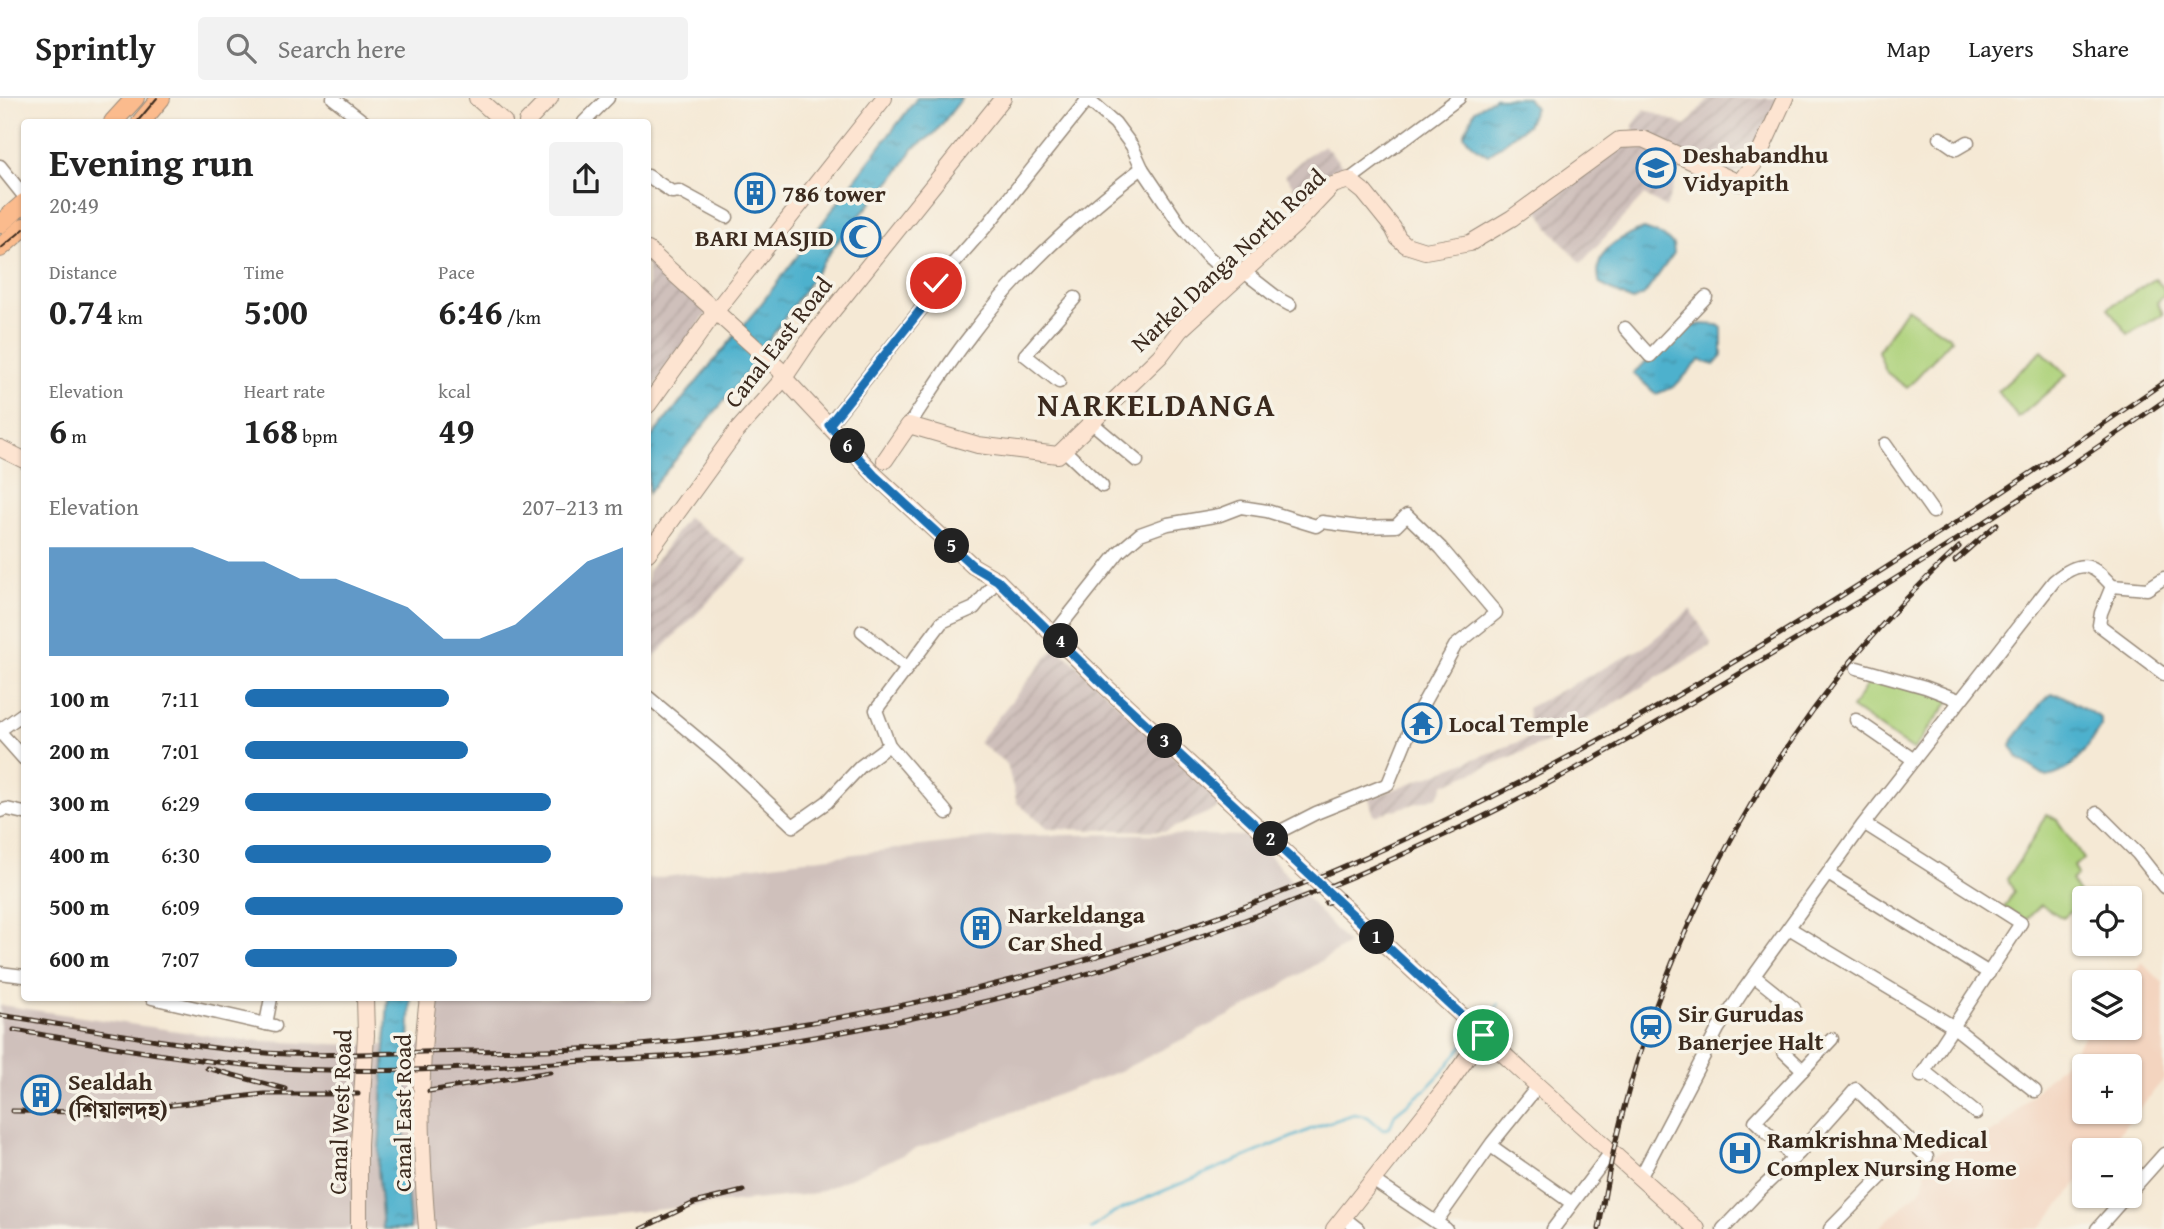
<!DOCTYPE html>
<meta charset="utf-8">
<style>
:root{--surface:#fff;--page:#f2f2f2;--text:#222;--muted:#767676;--line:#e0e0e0;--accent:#1f6fb2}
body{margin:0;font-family:"Gentium Book Plus","Noto Serif Bengali",serif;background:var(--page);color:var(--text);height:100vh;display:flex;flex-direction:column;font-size:26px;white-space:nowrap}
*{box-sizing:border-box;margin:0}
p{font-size:23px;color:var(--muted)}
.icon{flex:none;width:38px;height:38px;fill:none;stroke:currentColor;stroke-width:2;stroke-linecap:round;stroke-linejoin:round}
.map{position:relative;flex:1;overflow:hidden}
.drawer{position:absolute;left:21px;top:21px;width:630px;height:882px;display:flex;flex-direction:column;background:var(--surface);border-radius:7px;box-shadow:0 2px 5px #0004}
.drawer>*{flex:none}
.tools{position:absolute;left:2072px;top:788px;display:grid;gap:14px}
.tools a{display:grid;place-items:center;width:70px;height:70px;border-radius:7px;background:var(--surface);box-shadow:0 2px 5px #0004;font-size:35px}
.pin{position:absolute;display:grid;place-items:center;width:60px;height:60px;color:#fff;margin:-30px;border:4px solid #fff;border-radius:50%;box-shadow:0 2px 7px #0007}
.km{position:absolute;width:35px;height:35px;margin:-18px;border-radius:50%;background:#222;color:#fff;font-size:19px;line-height:35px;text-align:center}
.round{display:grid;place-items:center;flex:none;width:74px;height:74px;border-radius:7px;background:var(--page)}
.headline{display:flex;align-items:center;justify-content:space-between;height:119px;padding:0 28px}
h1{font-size:38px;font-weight:700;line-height:52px}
.stats{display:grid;grid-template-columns:repeat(3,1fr);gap:10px;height:119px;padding:7px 28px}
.stats div{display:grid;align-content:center}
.stats b{font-size:35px;font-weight:700}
.stats small{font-size:19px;font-weight:400}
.stats p{font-size:19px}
.chart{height:196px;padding:14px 28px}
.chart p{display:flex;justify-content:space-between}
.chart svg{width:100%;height:126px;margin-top:7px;fill:var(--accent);opacity:.7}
ul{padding:0 28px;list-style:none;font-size:23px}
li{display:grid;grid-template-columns:112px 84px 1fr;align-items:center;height:52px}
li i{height:18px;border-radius:9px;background:var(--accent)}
header{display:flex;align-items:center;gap:42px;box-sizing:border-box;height:98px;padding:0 35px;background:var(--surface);border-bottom:2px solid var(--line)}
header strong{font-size:33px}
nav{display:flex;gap:38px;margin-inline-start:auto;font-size:24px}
.search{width:490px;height:63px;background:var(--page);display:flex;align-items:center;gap:18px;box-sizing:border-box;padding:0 24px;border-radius:7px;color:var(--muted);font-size:26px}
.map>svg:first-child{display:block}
.built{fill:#f3d4bf;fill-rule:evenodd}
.industrial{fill:url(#industrial-furrows)}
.railway{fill:#cfc0bb}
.green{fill:#aed27b;stroke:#747e4c;stroke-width:2}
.water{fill:url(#water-ripples);stroke:#446e76;stroke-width:2}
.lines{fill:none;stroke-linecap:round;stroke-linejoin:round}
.stream{stroke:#4eb1cd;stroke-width:2.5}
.street-casing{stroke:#988a7a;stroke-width:15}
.secondary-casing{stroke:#988a7a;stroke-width:18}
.primary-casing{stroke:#988a7a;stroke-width:20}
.street{stroke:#fff;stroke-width:12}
.secondary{stroke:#fde4d1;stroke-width:16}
.primary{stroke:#fbbb8d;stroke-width:18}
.tram{stroke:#3b2a1e;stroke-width:2}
.rail-casing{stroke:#3b2a1e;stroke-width:5}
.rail{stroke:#f7f3e8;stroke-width:2.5;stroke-dasharray:8;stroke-linecap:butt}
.route-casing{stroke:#fff;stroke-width:14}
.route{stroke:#1f6fb2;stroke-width:9}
.labels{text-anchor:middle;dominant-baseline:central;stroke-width:7;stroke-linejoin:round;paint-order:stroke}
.poi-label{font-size:24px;font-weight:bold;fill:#3b2a1e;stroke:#f7f3e8;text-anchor:start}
.street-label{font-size:24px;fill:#3b2a1e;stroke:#f7f3e8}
.district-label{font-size:32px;font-weight:bold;letter-spacing:2px;fill:#3b2a1e;stroke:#f7f3e8}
</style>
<header>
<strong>Sprintly</strong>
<div class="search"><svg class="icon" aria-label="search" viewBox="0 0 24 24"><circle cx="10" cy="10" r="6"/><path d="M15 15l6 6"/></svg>Search here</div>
<nav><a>Map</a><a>Layers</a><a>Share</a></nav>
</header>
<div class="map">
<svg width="2164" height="1131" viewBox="0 0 2164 1131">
<defs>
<pattern id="industrial-furrows" width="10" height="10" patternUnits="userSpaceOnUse" patternTransform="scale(1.75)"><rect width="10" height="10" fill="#cfc0bb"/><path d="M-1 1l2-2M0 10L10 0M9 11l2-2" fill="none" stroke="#b3a5a0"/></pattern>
<pattern id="water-ripples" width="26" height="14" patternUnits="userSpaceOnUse" patternTransform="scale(1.75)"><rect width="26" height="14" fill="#4eb1cd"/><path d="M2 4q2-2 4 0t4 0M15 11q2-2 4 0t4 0" fill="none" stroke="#4290a6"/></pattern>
</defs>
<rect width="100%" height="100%" fill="#f7f3e8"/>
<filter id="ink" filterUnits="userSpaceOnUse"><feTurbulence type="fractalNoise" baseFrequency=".0143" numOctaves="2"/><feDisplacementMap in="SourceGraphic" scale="14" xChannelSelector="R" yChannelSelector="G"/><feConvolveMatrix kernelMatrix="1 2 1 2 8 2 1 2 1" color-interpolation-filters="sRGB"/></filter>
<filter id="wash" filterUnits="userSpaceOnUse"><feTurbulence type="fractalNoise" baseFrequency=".00686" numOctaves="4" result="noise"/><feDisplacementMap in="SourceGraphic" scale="28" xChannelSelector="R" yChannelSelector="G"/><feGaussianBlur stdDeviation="1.57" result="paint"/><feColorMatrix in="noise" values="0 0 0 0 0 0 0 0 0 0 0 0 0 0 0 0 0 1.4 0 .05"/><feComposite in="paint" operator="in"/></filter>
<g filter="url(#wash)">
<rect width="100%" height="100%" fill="#f5e9d5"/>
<path class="built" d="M2142 864 2164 886V981L2105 1052H2084V1077L2040 1131H1878L1924 1088 1927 1059 1999 1031 2066 962 2092 929H2130V884H2127ZM2084 968H2130V1013H2084Z"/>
<g class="industrial">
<polygon points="1709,0 1780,0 1745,71 1728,77 1634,35 1633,27 1645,11 1686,28"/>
<polygon points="1639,44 1682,64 1666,110 1644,97 1581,165 1549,130 1536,107 1622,46"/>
<polygon points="1324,47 1347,73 1306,106 1285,77 1305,59"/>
<polygon points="648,160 708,214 648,297"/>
<polygon points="687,419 749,463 648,565 648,474"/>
<polygon points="1691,511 1712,547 1554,641 1445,686 1437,699 1374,718 1369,701 1532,639 1527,610 1644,549"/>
<polygon points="1056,548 1225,707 1166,733 1049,731 1017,705 1007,666 978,644"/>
</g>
<polygon class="railway" points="1138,736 1252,738 1348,846 1252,906 1122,972 916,1051 813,1096 468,1131 0,1131 0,907 239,942 355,947 429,946 434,900 648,900 648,781 1004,738"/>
<g class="green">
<polygon points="2155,181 2164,190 2164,198 2157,204 2163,216 2128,236 2108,210"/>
<polygon points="1907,210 1952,241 1907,290 1886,274 1878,253"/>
<polygon points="2042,253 2067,277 2018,320 1998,293"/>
<polygon points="1872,579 1951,601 1913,652 1852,610"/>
<polygon points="2046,716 2057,722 2084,761 2074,768 2078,777 2071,782 2084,803 2063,820 2041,807 2026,822 2004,810 2014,793 2007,781 2029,748"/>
</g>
<g class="water">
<polygon points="917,0 962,0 935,35 913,51 897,76 840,140 743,280 648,395 648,343 761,206"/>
<polygon points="1495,0 1527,0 1535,10 1527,27 1488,57 1475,49 1464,37 1475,12"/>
<path d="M1644 131 1664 138 1673 147 1674 155 1644 197 1632 203 1600 186C1591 153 1618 140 1644 131Z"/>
<polygon points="1702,226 1718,227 1722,230 1722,258 1714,267 1700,262 1674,289 1656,296 1633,275 1687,229"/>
<path d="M2052 596 2061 597 2101 620V628C2086 650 2075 674 2047 679L2018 660 2011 648 2013 642 2042 604Z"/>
<polygon points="388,900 411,900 404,1045 410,1131 383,1131 378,1070"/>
</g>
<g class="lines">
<g class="stream">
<polyline points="1481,926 1499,906"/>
<polyline points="1091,1131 1110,1117 1137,1104 1321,1027 1354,1016 1368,1019 1383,1032 1390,1029 1395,1016 1425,992 1445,971 1471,936"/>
</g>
</g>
</g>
<g filter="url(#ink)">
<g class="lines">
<g class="street-casing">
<g id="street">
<polyline points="333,0 364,24"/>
<polyline points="1086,0 1115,25 1132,48 1142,70 1181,128 1206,157 1235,182"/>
<polyline points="584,24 608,0"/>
<polyline points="1940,40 1956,51 1968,44"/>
<polyline points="0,68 24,98"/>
<polyline points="648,78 672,94 679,93 727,119"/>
<polyline points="1349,82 1459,0"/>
<polyline points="1243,173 1279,201 1290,207"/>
<polyline points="1625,230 1650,258 1706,199"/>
<polyline points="1059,284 1025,257 1075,200"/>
<polyline points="1091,324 1137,363"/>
<polyline points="829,327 922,210 936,185 989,125 1088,1"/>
<path d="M909 327C929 297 948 266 970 238 1019 172 1077 120 1142 70"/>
<polyline points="1885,346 1933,414"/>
<polyline points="1063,351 1102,388"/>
<polyline points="2112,488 2147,491 2164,480"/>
<polyline points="862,533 906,570"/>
<polyline points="1054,536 1119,454 1140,436 1168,426 1220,417 1241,409 1267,413 1316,428 1322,424 1360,429 1396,428 1407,417 1441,450 1496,515 1455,548 1415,620 1388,686 1316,715 1269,739"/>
<polyline points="1857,570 1925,589 1959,602"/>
<polyline points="648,599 722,661 793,728 827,704 861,668 889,647"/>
<polyline points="1856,622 1914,662"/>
<polyline points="0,632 24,615"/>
<polyline points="0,634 24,661"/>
<polyline points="0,713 7,711 24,715"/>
<polyline points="947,715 889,647 876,612 942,524 974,510 997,482"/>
<polyline points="2097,715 2138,756 2164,789"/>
<polyline points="1865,726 2021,825 1921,978"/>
<polyline points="1828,776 1989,875"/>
<polyline points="1789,830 1954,929 2035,993"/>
<polyline points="0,875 24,878"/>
<polyline points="1754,878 1794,910"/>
<polyline points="152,900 275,928"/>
<polyline points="266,926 271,900"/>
<polyline points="1784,954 1803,972"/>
<polyline points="1924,973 1976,1015"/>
<polyline points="1491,1048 1572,1105"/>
<polyline points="1794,1060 1755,1023 1832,941"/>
<path d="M1640 1080 1718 931 1743 893 1862 728 2054 483C2079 462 2091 463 2112 488L2101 515 2099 527 2164 576"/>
<polyline points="1374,1083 1446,1131"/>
<polyline points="2130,1094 2164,1056"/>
<polyline points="1344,1120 1358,1131"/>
<polyline points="1436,1124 1492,1045 1538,988"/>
<polyline points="1553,1131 1611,1054"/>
<polyline points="1723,1131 1760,1092 1799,1055 1856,991 1927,1059"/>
<polyline points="1830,1131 1880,1080"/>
<polyline points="2097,1131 2127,1097"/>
</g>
</g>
<g class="secondary-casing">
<g id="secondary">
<polyline points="477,0 504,24"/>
<polyline points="527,24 550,0"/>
<polyline points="648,152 780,272 784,280 875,377 973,468 997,482 1104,587 1538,988 1697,1131"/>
<polyline points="648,307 715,214 884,0"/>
<polyline points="0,350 24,362"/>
<polyline points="885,362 909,327 978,347 1058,357 1160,258 1180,232 1296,126 1333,87 1349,82 1364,94 1393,130 1398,140 1406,147 1425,153 1470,145 1512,120 1619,42 1643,41 1739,85 1756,63 1785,0"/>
<polyline points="648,455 735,335 784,280 813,237 1003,0"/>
<polyline points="359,1131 359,1046 366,937 365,900"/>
<path d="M427 1131C421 1054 418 976 428 900"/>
<polyline points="1334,1131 1447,988 1483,937"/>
</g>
</g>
<g class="primary-casing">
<g id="primary">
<polyline points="113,24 135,0"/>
<polyline points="141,24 161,0"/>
<polyline points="0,126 24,105"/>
<polyline points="0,150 24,129"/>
</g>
</g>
<use href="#street" class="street"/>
<use href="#secondary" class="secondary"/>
<use href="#primary" class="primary"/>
<g class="tram">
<polyline points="137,24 157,0"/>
<polyline points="0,151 24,131"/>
</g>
<g class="rail-casing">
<g id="rail">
<polyline points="1955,463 1997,426"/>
<polyline points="1326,805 1342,798"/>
<path d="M0 917C84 930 169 946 254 954 324 960 395 954 465 953 523 952 582 953 640 947 868 925 1096 871 1307 784 1473 716 1630 628 1783 534 1912 455 2039 371 2164 284"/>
<path d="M14 932C94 945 174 961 255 968 358 977 465 971 568 964 610 961 653 961 695 956 783 946 872 930 958 910 1128 871 1292 809 1449 735 1565 681 1675 615 1784 549 1913 471 2041 390 2164 303"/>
<polyline points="207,970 285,991"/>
<polyline points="429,993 550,974"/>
<polyline points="12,1013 89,1014 147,1010 264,996 358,996"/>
<polyline points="641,1131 694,1105 743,1093"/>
<path d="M1599 1131C1638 873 1766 626 1959 449"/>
</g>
</g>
<use href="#rail" class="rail"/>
</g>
</g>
<g class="lines" filter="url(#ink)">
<g class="route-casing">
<polyline id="route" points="936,185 922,210 829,327 874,377 973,468 997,482 1104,587 1483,937"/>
</g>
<use href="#route" class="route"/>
</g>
<defs>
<g id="school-ring" transform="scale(2.0125)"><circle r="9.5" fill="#f7f3e8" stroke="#1f6fb2" stroke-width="1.5"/><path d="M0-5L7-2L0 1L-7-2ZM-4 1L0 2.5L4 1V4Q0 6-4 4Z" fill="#1f6fb2"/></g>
<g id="building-ring" transform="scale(2.0125)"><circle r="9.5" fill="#f7f3e8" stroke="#1f6fb2" stroke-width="1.5"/><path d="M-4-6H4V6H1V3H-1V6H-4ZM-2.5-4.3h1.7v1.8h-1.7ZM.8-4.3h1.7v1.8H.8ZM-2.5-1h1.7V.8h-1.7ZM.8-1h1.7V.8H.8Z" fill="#1f6fb2"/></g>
<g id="mosque-ring" transform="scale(2.0125)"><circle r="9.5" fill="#f7f3e8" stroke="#1f6fb2" stroke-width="1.5"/><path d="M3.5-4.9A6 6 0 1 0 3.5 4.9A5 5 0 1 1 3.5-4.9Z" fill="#1f6fb2"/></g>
<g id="temple-ring" transform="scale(2.0125)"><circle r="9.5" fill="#f7f3e8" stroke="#1f6fb2" stroke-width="1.5"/><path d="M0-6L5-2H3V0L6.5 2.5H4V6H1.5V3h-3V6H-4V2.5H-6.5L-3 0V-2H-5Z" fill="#1f6fb2"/></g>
<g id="station-ring" transform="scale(2.0125)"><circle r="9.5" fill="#f7f3e8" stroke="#1f6fb2" stroke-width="1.5"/><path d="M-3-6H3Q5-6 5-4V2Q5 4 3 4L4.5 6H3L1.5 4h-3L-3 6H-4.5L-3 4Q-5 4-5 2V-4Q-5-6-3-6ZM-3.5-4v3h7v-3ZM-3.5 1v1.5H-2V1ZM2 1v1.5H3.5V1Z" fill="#1f6fb2"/></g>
<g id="hospital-ring" transform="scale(2.0125)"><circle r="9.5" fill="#f7f3e8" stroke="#1f6fb2" stroke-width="1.5"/><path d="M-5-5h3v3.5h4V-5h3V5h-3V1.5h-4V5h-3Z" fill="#1f6fb2"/></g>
</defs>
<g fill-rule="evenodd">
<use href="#school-ring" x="1656" y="70"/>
<use href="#building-ring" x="755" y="95"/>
<use href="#mosque-ring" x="861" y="139"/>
<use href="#temple-ring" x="1422" y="625"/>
<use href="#building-ring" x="981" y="830"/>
<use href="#station-ring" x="1651" y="929"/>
<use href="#building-ring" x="41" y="997"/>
<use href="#hospital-ring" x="1740" y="1055"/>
</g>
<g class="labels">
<g class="poi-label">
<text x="1683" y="56">Deshabandhu<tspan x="1683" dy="28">Vidyapith</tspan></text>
<text x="782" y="95">786 tower</text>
<text x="834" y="139" text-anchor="end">BARI MASJID</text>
<text x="1449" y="625">Local Temple</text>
<text x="1008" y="816">Narkeldanga<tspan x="1008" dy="28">Car Shed</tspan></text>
<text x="1678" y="915">Sir Gurudas<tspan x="1678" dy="28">Banerjee Halt</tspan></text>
<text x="68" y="983">Sealdah<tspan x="68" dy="28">(শিয়ালদহ)</tspan></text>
<text x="1767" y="1041">Ramkrishna Medical<tspan x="1767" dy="28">Complex Nursing Home</tspan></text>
</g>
<g class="street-label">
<text transform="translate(1228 162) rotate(-43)">Narkel Danga North Road</text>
<text transform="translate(778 244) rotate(-52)">Canal East Road</text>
<text transform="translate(340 1014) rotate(-88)">Canal West Road</text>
<text transform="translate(402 1015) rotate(-90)">Canal East Road</text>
</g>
<g class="district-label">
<text x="1157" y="306">NARKELDANGA</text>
</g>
</g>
</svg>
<div class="tools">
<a><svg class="icon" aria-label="locate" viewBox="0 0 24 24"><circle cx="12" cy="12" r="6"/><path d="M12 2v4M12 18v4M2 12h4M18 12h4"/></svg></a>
<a><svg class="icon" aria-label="layers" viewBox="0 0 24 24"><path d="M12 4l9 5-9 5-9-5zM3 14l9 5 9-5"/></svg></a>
<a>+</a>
<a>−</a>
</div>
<div class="pin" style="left:1483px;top:937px;background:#1e9e55"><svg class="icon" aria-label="arrive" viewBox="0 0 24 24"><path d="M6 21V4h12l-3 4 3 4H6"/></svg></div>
<div class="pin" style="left:936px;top:185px;background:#d93025"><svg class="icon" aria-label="check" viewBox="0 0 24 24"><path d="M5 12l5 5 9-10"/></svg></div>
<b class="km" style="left:1377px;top:839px">1</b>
<b class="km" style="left:1271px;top:741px">2</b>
<b class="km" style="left:1165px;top:643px">3</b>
<b class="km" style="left:1061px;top:543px">4</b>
<b class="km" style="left:952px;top:448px">5</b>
<b class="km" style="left:848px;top:348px">6</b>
<section class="drawer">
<div class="headline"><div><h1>Evening run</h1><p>20:49</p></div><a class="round"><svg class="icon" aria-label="share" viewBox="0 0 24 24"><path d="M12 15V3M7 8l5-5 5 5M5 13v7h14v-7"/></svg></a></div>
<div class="stats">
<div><p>Distance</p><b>0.74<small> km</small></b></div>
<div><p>Time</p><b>5:00</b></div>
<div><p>Pace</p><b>6:46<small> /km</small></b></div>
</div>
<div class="stats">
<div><p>Elevation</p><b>6<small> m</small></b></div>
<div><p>Heart rate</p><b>168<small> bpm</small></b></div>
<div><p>kcal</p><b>49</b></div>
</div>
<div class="chart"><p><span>Elevation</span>207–213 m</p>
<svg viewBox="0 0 160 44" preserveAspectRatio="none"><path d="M0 44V6L10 6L20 6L30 6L40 6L50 11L60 11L70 17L80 17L90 22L100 27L110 38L120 38L130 33L140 22L150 11L160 6V44z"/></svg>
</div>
<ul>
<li><b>100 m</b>7:11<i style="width:54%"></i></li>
<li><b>200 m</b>7:01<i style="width:59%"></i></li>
<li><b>300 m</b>6:29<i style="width:81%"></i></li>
<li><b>400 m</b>6:30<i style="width:81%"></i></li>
<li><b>500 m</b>6:09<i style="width:100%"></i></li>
<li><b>600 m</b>7:07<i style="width:56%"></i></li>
</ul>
</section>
</div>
